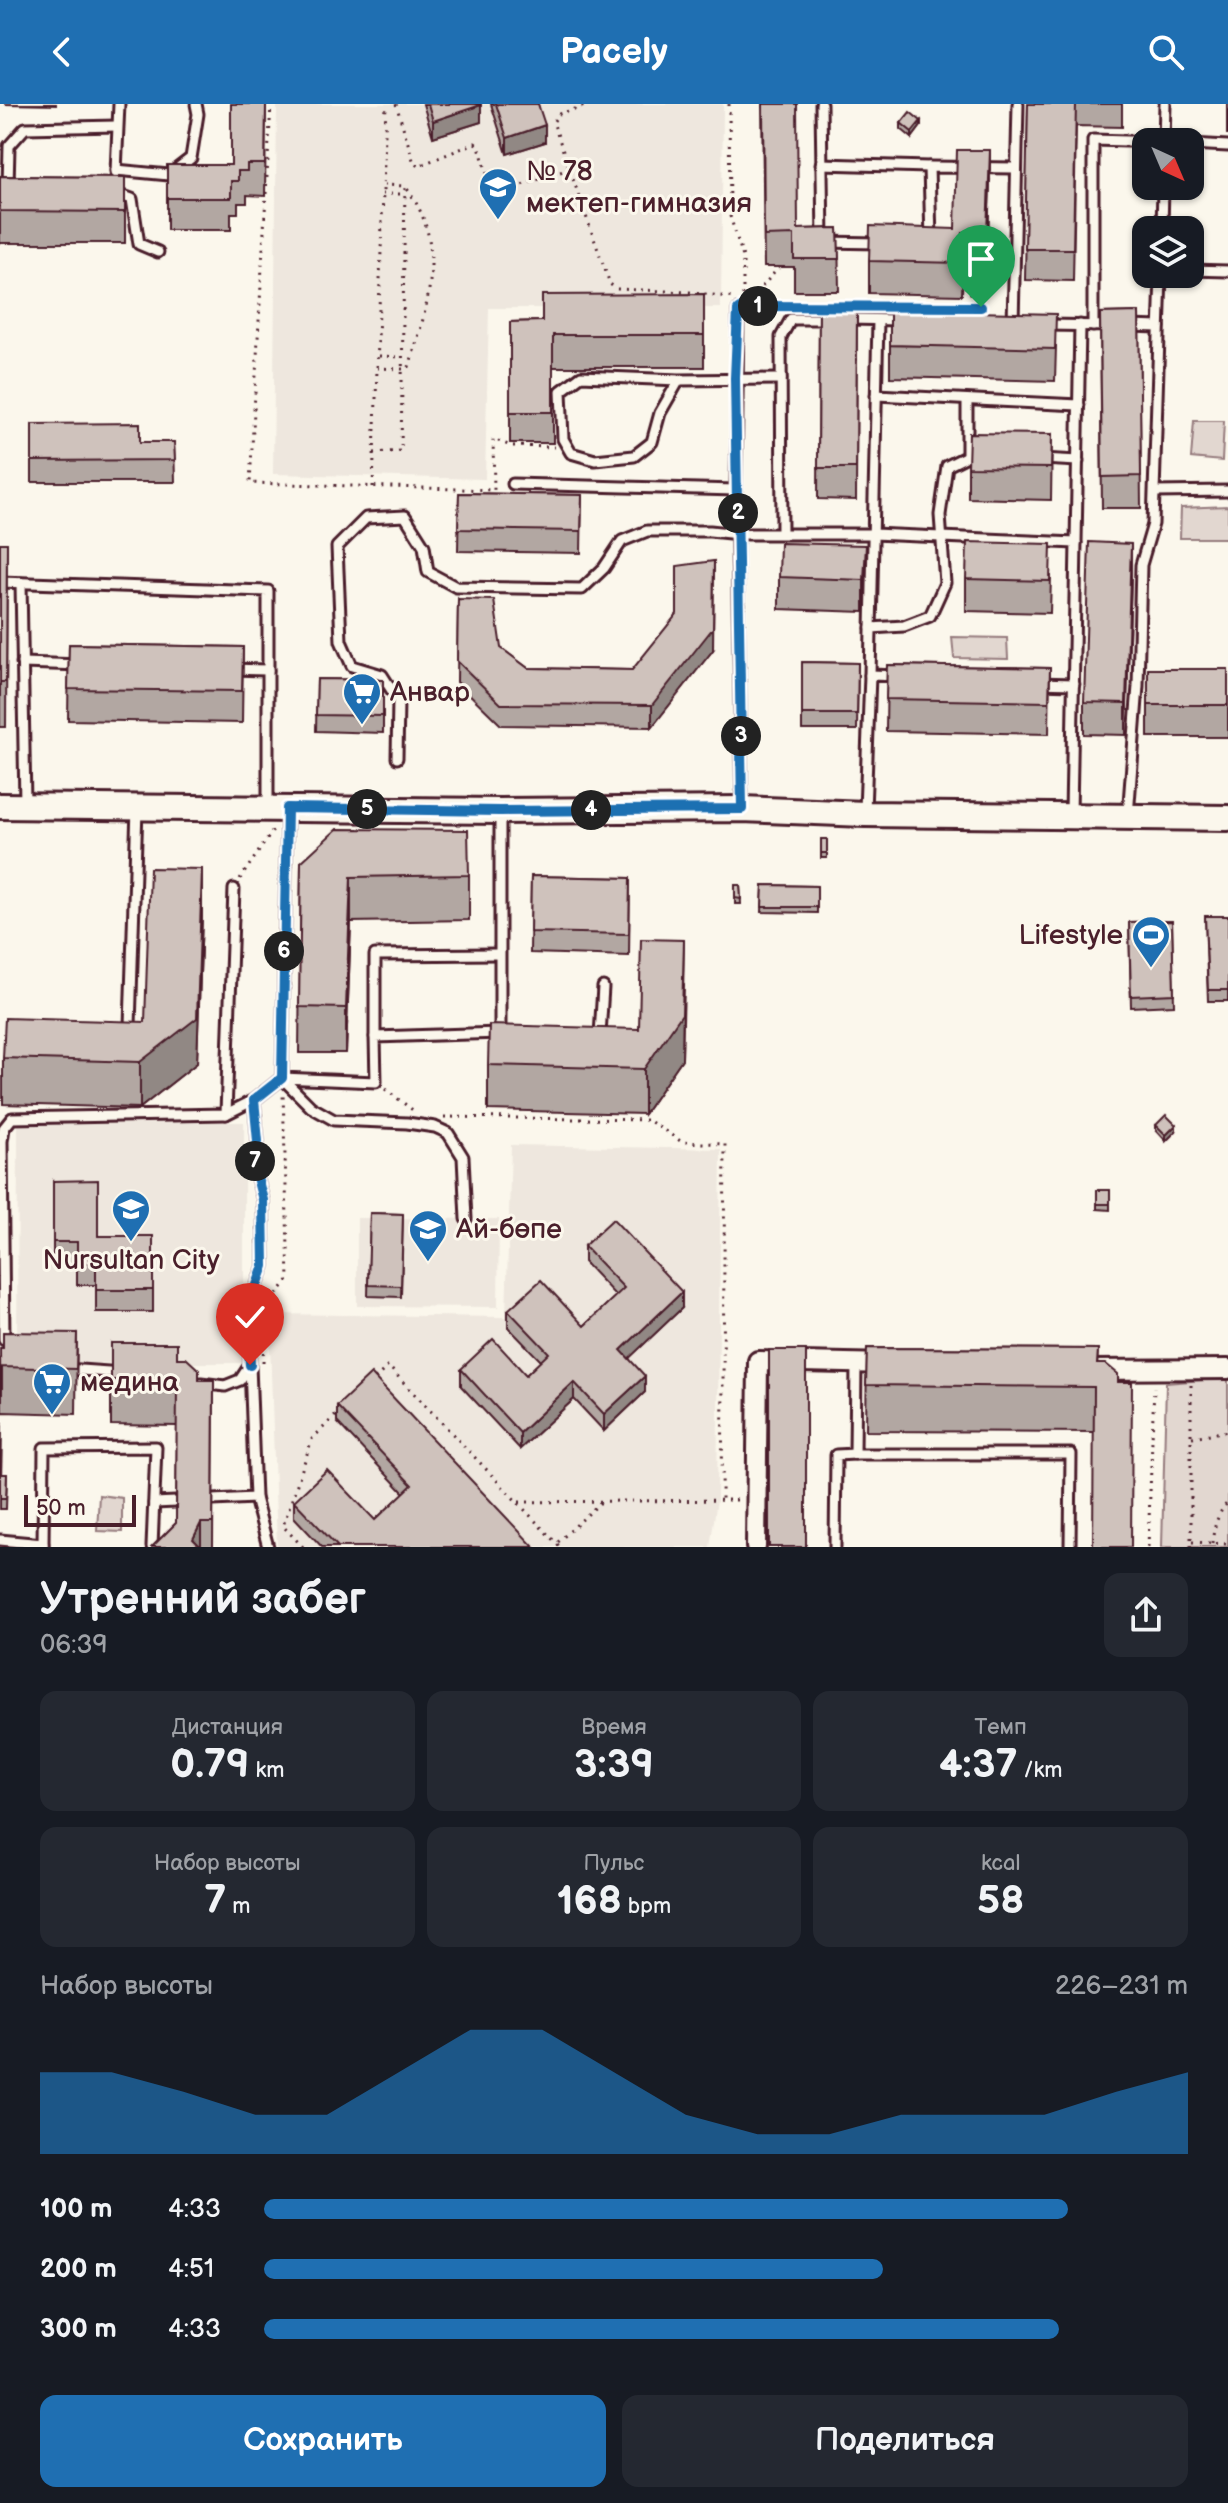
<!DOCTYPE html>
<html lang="ru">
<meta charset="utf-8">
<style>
:root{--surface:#171b24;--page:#242831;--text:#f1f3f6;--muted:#9ea1a6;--accent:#1f6fb2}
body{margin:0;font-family:"Balsamiq Sans",sans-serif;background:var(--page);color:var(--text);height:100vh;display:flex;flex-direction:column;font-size:30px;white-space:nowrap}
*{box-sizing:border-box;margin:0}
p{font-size:26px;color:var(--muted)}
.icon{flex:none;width:44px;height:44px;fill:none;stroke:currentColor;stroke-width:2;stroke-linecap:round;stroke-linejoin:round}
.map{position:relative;height:1443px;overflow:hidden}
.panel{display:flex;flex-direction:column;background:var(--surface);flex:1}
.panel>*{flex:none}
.needle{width:52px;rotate:136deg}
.controls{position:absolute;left:1132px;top:24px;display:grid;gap:16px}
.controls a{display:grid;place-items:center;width:72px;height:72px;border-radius:16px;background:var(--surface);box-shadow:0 2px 6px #0004;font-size:40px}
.scale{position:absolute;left:24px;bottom:20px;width:112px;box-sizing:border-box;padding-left:8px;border:4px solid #4a1f2b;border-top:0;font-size:22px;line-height:28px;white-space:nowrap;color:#4a1f2b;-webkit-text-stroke:6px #fbf7ec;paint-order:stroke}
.pin{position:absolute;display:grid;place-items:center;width:68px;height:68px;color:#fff;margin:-82px -34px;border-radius:50% 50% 50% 0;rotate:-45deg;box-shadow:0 0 8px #0007}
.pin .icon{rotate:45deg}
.km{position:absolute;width:40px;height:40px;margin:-20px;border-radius:50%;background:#222;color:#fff;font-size:22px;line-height:40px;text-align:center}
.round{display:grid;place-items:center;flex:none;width:84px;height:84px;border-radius:16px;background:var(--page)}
.head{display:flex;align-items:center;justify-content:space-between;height:136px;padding:0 40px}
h1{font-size:44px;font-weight:800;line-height:60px}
.metrics{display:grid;grid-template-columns:repeat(3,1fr);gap:12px;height:136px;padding:8px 40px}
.metrics div{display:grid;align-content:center;border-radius:16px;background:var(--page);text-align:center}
.metrics b{font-size:40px;font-weight:800}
.metrics small{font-size:22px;font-weight:400}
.metrics p{font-size:22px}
.chart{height:224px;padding:16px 40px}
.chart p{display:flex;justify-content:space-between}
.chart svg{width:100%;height:144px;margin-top:8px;fill:var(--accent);opacity:.7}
.action{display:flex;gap:16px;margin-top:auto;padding:16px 40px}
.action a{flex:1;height:92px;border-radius:16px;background:var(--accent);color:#fff;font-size:32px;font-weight:800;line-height:92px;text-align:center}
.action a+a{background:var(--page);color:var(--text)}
ul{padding:0 40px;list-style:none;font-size:26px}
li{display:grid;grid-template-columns:128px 96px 1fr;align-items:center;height:60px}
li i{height:20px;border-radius:10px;background:var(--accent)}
header{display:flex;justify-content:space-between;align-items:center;height:104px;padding:0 40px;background:var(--accent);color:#fff;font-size:36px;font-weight:800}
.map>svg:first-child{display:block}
.built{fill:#eee7de}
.green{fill:#e2d7d0;stroke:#967b7e;stroke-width:2}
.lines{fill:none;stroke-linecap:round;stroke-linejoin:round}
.lane-casing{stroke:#4a1f2b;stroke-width:15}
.street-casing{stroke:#4a1f2b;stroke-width:24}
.secondary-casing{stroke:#4a1f2b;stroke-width:30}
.path{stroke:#4a1f2b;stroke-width:3;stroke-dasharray:2 6;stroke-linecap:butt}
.lane{stroke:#fbf7ec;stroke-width:9}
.street{stroke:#fbf7ec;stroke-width:18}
.secondary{stroke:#fbf7ec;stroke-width:24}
.wall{fill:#b2a7a2;stroke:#4a1f2b;stroke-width:2}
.shaded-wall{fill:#918884;stroke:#4a1f2b;stroke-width:2}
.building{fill:#cfc2bc;stroke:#4a1f2b;stroke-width:2}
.route-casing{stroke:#fff;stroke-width:16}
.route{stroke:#1f6fb2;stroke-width:10}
.labels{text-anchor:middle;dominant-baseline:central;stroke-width:6;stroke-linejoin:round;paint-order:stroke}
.poi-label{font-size:28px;fill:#4a1f2b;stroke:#fbf7ec;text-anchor:start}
</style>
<header><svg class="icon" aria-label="back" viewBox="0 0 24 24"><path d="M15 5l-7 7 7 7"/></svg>Pacely<svg class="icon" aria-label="search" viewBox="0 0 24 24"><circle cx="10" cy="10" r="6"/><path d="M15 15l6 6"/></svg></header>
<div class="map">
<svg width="1228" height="1443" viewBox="0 0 1228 1443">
<rect width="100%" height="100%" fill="#fbf7ec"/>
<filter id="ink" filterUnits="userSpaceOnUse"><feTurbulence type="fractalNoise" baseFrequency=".0125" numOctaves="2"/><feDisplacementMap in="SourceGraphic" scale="16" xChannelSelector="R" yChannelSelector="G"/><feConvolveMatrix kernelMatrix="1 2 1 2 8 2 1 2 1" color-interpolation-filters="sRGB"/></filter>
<g filter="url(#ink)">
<g class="built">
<polygon points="277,0 723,0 721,204 489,204 485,375 273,370"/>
<polygon points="18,1018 244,1018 244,1259 17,1259"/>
<polygon points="511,1041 721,1045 717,1396 710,1443 277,1443 269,1210 506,1213"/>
<polygon points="357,1114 499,1115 498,1203 357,1202"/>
</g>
<g class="green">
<polygon points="1194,317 1224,317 1222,357 1191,354"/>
<polygon points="1228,402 1228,434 1180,434 1181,404"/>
<polygon points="952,533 1007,534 1008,555 954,554"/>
<polygon points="1228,1274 1228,1443 1162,1443 1166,1279"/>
<polygon points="99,1391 122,1394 122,1428 97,1427"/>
</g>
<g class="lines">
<g class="lane-casing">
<g id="lane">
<polyline points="821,0 823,138 879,139"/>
<polyline points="1164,38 1165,0"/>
<polyline points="1190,40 1228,42"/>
<polyline points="821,60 929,63"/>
<polyline points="116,66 169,71 191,54 198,10 196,0"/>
<polyline points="116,68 119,0"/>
<polyline points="8,83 9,42 25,24 117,22"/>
<polyline points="115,89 132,95 139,140 158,148"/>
<polyline points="1162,126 1163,82"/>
<polyline points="931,136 929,63 1016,64"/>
<polyline points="1190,166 1228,167"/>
<polyline points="738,206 736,386 742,705"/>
<polyline points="847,215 900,216"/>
<polyline points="1013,220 1018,0"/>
<polyline points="1046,221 1112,222"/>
<polyline points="1093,222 1093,36 1161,38"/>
<polyline points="1130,222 1159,223"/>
<polyline points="679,276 660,309 652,338 634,352 595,356 571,349 563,335 561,287 581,272 679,276 781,275"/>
<polyline points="876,291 1079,301"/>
<polyline points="967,296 967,352 971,352"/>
<polyline points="1042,355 1078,357"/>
<polyline points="513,380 736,386"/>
<polyline points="1155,388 1228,387"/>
<polyline points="782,429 781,233 791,215 828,215"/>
<polyline points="0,478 268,487 268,703"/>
<polyline points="21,479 25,699"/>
<polyline points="871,524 904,522 930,512 945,479 940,411 947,362 967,352"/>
<polyline points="22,559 81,561"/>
<polyline points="231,565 268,566"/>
<polyline points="870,571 878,216"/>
<polyline points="1037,579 1074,580"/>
<polyline points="397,654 398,596 382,571 352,562 341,537 337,443 366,414 405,412 424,442 428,468 456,483 582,485 604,464 622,437 647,427 710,427 739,430 873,430 1076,439"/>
<polyline points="287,705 282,974 376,978 375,933 500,929"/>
<polyline points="865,707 870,571 899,572"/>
<polyline points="1071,710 1080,221"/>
<polyline points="1128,712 1138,582 1141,461 1153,420 1161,170"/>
<polyline points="126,928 130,922 137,704"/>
<polyline points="500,929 500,708"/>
<polyline points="595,931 600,931 603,883"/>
<polyline points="375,933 375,851 499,850"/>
<polyline points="226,1010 234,785"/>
<polyline points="4,1236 2,1037 4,1024 12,1014 226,1010 254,996 282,974 311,1003 334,1016 407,1019 435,1023 448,1029 463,1053 466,1115"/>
<polyline points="250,1261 255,1394 268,1443"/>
<polyline points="66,1265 123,1269"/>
<polyline points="201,1279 225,1282 240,1276 250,1261 248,1222 253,1192 264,1162 263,1096 254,1062 258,1037 254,996"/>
<polyline points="855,1350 856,1259"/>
<polyline points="213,1396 255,1394"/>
<polyline points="154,1399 176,1398"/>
<polyline points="0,1436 43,1440"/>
<polyline points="43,1443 44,1344 156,1343 152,1443"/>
<polyline points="835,1443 836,1351 855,1350 1071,1350 1070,1443"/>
</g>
</g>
<g class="street-casing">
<g id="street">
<polyline points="1091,1266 1228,1265"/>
<polyline points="756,1443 758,1257 889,1260"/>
</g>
</g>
<g class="secondary-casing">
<polyline id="secondary" points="0,702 500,707 742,705 865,710 1228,714"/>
</g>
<g class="path">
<polyline points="271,0 250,379 494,386 493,335 511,342 554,343"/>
<polyline points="396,0 414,59 418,62 475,39 479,42 490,79 495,85 504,87 569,65"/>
<polyline points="591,0 559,10 553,18 610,180 616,185 690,188 735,194"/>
<polyline points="729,0 730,112 743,153 743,194"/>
<polyline points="382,90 405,90"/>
<polygon points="809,142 936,143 981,203 745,202 788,153"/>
<polyline points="379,252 403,253"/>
<path d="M377 264 403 265 409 263C428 201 449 139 405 82"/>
<polyline points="374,349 401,347 405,82 384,81"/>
<polyline points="373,383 386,0"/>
<polyline points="240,775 274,725"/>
<polyline points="385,985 414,1007"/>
<polyline points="444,1013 648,1016 682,1038 725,1040 722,1396"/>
<polyline points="263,1258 265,1205 289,1175 283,990"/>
<polyline points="375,1275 388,1262 560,1443"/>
<polyline points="1191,1281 1191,1443"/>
<polyline points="1192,1333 1228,1327"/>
<polyline points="519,1398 740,1396"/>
<polyline points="558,1438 602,1397"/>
<polyline points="1192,1438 1228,1440"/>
<path d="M1212 1439C1214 1423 1217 1410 1228 1398"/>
<polyline points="303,1443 283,1422 312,1335 337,1310"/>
<polyline points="1148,1443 1154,1283"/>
</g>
<use href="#lane" class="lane"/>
<use href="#street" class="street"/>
<use href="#secondary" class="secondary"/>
</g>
<g class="wall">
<polygon points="4,0 56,0 56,1"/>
<polygon points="266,0 265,92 247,91 247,99 238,99 238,109 231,109 231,126 167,126 167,61 231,61"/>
<polygon points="423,0 481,0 481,18 433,33"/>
<polygon points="491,0 538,0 545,38 507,50"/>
<polygon points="762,0 798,125 838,124 839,187 794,187 794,163 764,163"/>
<polygon points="1028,0 1122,0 1122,23 1076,22 1073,177 1025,176"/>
<rect x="1227" y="0" width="1" height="30"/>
<polygon points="901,19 921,22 912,34 901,25"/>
<polygon points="0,72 125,73 125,139 0,139"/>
<polygon points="990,78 987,162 963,161 962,191 869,189 869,157 955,125"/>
<polygon points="704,190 704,263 553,263 553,339 510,339 510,218 542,217"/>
<polygon points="819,204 857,205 856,396 818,395"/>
<polygon points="1139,208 1141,404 1102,404 1100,209"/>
<polygon points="890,241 1056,242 1055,277 890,273"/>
<polygon points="32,320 140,338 174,338 175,378 32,378"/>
<polygon points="1052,330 1051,396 968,394 968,363"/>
<polygon points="459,389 582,391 581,449 458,447"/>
<polygon points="0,439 7,439 6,623 0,623"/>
<polygon points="1131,471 1126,631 1084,630 1084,598"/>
<polygon points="1051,472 1050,509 966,507 966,475"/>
<polygon points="779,473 866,473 864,508 779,505"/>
<polygon points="458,495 501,544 528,564 632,566 713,546 652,623 501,621 457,578"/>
<polygon points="69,540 243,543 242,619 68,616"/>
<polygon points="802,558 858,559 857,626 802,626"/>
<polygon points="887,561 1050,564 1049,630 886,627"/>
<rect x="1148" y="565" width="80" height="68"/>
<polygon points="317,575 383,576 383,629 316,627"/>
<rect x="821" y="735" width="6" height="19"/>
<polygon points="301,758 469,771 469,816 351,818 346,949 299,949"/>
<polygon points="531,772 630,774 629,852 530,849"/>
<polygon points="735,781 740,781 741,800 735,800"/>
<polygon points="763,781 817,782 817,809 762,808"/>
<polygon points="202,811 197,959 140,1004 3,1000 3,954 145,918"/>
<polygon points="1205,812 1228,812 1228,897 1208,897"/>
<polygon points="1172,817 1174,901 1131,903 1129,818"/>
<polygon points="684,881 682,955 644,1010 488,1006 488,961 639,925"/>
<polygon points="1156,1021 1176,1027 1166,1037 1156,1026"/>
<polygon points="53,1077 98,1132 153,1132 153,1208 96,1208 96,1181 77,1181 77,1160 53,1160"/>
<polygon points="1097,1086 1110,1086 1110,1106 1097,1105"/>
<polygon points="370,1109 403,1110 401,1193 368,1192"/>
<polygon points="584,1142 682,1204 629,1254 645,1288 604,1327 574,1295 520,1345 461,1282 461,1265 526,1271 541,1257 508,1223 508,1206 584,1222 616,1192 584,1158"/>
<polygon points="77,1229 76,1310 2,1308 1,1370 7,1370 6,1405 0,1405 0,1244"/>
<polygon points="111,1239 177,1254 199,1276 214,1276 213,1443 152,1443 176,1419 177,1322 111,1321"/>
<polygon points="867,1244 1098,1245 1094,1328 866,1327"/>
<polygon points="337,1302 534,1443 322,1443 294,1413 294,1397 375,1416 404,1389 337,1318"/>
</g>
<g class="shaded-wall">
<polygon points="481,1 481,18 433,33 433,17"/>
<polygon points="921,17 921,22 912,34 912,28"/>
<polygon points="545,21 545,38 507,50 507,34"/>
<polygon points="990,46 990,78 987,162 987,130"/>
<polygon points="1131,440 1131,471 1126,631 1126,599"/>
<polygon points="866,441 866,473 864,508 864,476"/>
<polygon points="714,457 713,546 652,623 652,601"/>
<polygon points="202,765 202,811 197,959 140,1004 140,958"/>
<polygon points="351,773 351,818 346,949 346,904"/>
<polygon points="684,836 682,955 644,1010 644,965"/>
<polygon points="1176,1021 1176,1027 1166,1037 1166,1031"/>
<polygon points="682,1188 682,1204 621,1262 621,1246"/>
<polygon points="2,1263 2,1308 1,1381 1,1335"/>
<polygon points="645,1272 645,1288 604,1327 604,1310"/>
<polygon points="574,1278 574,1295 520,1345 520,1329"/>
<polygon points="201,1419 201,1443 193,1435"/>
</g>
<g class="building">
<polygon points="231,0 266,0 265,60 247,60 247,67 238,67 238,77 231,77 231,94 167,94 167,61 231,61"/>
<polygon points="428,0 481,0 481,1 433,17"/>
<polygon points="496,0 538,0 545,21 507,34"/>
<polygon points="763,0 797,0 798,125 838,124 839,155 794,155 794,131 764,132"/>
<polygon points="1028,0 1076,0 1073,145 1025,145"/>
<polygon points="910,8 921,17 912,28 901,19"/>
<polygon points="957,46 990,46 987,130 963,129 962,159 869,157 870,122 955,125"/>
<polygon points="0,72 125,73 125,108 0,107"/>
<polygon points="704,190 704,231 553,231 553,308 510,308 510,218 542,217 542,191"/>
<polygon points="819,204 857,205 856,364 818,364"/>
<polygon points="890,206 1056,210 1055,245 890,241"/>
<polygon points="1139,208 1141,372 1102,373 1100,209"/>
<polygon points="140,319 140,338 174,338 175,356 32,357 32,320"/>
<polygon points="969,329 1052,330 1051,364 968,363"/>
<polygon points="459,389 582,391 581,427 458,425"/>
<polygon points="967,438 1051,440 1050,477 966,475"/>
<polygon points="1089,438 1131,440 1126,599 1084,598"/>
<polygon points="0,439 7,439 6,578 0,578"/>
<polygon points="780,439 866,441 864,476 779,473"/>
<polygon points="714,457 713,524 652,601 501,600 457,557 458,495 494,496 501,544 528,564 632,566 677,510 677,462"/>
<polygon points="69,540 243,543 242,587 68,585"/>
<polygon points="802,558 858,559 857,610 802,610"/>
<polygon points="887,561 1050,564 1049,598 886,595"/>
<rect x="1148" y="565" width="80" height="36"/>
<polygon points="317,575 383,576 383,612 316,611"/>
<polygon points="337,725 468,726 469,771 351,773 346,904 299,903 301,758"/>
<rect x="821" y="735" width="6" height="14"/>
<polygon points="150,764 202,765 197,914 140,958 3,954 5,914 145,918"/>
<polygon points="531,772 630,774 629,830 530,828"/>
<polygon points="735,781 740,781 741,795 735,794"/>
<polygon points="763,781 817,782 817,803 762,803"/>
<polygon points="1205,812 1228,812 1228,886 1208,886"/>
<polygon points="1172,817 1174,890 1131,892 1129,818"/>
<polygon points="641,835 684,836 682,910 644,965 488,961 489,921 639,925"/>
<polygon points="1166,1011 1176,1021 1166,1031 1156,1021"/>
<polygon points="98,1076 98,1132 153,1132 153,1186 96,1186 96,1159 77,1159 77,1138 53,1138 53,1077"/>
<rect x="1097" y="1086" width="13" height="14"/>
<polygon points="370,1109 403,1110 401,1182 368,1181"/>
<polygon points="613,1115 682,1188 621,1246 645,1272 604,1310 574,1278 520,1329 461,1265 493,1235 526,1271 549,1249 508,1206 541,1176 584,1222 624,1184 584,1142"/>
<polygon points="3,1228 77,1229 76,1265 2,1263 1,1335 0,1244 3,1244"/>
<polygon points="111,1239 177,1239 177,1254 186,1254 199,1266 199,1276 214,1276 213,1419 201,1419 193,1435 201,1443 152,1443 176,1419 177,1276 111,1276"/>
<polygon points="867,1244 1098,1245 1097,1260 1106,1260 1118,1270 1118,1278 1132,1278 1131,1443 1093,1443 1094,1283 866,1281"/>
<rect x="769" y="1246" width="37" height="197"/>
<polygon points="371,1270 534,1443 338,1443 294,1397 327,1366 375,1416 412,1381 337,1302"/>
<polygon points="0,1370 7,1370 6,1394 0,1394"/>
</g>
</g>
<g class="lines" filter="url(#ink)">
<g class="route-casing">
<polyline id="route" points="250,1261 248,1222 253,1192 264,1162 263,1096 254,1062 258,1037 254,996 282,974 287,704 500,707 742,705 735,274 738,206 745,202 981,203"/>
</g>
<use href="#route" class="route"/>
</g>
<defs>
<g id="school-pin" transform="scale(2)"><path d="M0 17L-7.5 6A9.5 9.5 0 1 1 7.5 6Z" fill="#1f6fb2" stroke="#fbf7ec"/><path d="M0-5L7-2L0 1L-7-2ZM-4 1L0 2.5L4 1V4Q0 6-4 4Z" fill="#fff"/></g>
<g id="supermarket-pin" transform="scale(2)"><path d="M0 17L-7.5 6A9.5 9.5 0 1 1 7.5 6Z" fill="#1f6fb2" stroke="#fbf7ec"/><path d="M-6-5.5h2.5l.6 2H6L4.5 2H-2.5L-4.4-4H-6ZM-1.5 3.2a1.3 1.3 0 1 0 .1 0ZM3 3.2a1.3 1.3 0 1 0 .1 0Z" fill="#fff"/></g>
<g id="stadium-pin" transform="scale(2)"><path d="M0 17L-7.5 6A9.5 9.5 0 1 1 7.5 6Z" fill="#1f6fb2" stroke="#fbf7ec"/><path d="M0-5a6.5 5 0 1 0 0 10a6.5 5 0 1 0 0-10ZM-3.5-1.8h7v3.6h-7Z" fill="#fff"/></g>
</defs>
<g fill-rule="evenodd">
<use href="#school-pin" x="498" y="83"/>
<use href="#supermarket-pin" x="362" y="588"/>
<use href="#stadium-pin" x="1151" y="831"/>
<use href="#school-pin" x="131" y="1105"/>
<use href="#school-pin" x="428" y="1125"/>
<use href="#supermarket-pin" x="52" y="1278"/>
</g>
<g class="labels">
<g class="poi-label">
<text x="526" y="67">№ 78<tspan x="526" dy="32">мектеп-гимназия</tspan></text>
<text x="390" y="588">Анвар</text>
<text x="1123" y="831" text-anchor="end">Lifestyle</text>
<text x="456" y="1125">Ай-бөпе</text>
<text x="131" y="1156" text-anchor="middle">Nursultan City</text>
<text x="80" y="1278">медина</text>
</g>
</g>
</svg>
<div class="controls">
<a><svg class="needle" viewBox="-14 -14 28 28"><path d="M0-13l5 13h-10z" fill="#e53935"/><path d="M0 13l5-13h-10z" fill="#9ea1a6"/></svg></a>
<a><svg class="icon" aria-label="layers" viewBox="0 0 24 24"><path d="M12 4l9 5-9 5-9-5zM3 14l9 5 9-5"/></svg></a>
</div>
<div class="scale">50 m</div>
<div class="pin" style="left:981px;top:203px;background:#1e9e55"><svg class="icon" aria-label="arrive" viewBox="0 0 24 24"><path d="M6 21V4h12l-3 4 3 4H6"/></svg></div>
<div class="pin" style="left:250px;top:1261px;background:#d93025"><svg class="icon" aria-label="check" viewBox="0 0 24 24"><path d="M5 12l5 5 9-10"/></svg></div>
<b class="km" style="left:758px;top:202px">1</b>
<b class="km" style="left:738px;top:409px">2</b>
<b class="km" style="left:741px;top:632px">3</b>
<b class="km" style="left:591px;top:706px">4</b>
<b class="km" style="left:367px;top:705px">5</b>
<b class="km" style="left:284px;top:847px">6</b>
<b class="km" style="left:255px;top:1057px">7</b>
</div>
<section class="panel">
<div class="head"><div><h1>Утренний забег</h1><p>06:39</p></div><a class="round"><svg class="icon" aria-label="share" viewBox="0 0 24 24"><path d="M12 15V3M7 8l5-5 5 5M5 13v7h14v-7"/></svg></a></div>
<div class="metrics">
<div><p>Дистанция</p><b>0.79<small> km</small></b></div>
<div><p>Время</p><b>3:39</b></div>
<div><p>Темп</p><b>4:37<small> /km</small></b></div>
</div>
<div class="metrics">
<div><p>Набор высоты</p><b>7<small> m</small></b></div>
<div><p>Пульс</p><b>168<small> bpm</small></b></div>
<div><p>kcal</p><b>58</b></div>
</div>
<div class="chart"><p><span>Набор высоты</span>226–231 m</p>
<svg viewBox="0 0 160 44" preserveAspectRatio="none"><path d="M0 44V19L10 19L20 25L30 32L40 32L50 19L60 6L70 6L80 19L90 32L100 38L110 38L120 32L130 32L140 32L150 25L160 19V44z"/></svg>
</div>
<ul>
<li><b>100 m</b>4:33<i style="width:87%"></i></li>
<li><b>200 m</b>4:51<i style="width:67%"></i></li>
<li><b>300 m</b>4:33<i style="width:86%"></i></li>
</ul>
<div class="action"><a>Сохранить</a><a>Поделиться</a></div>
</section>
